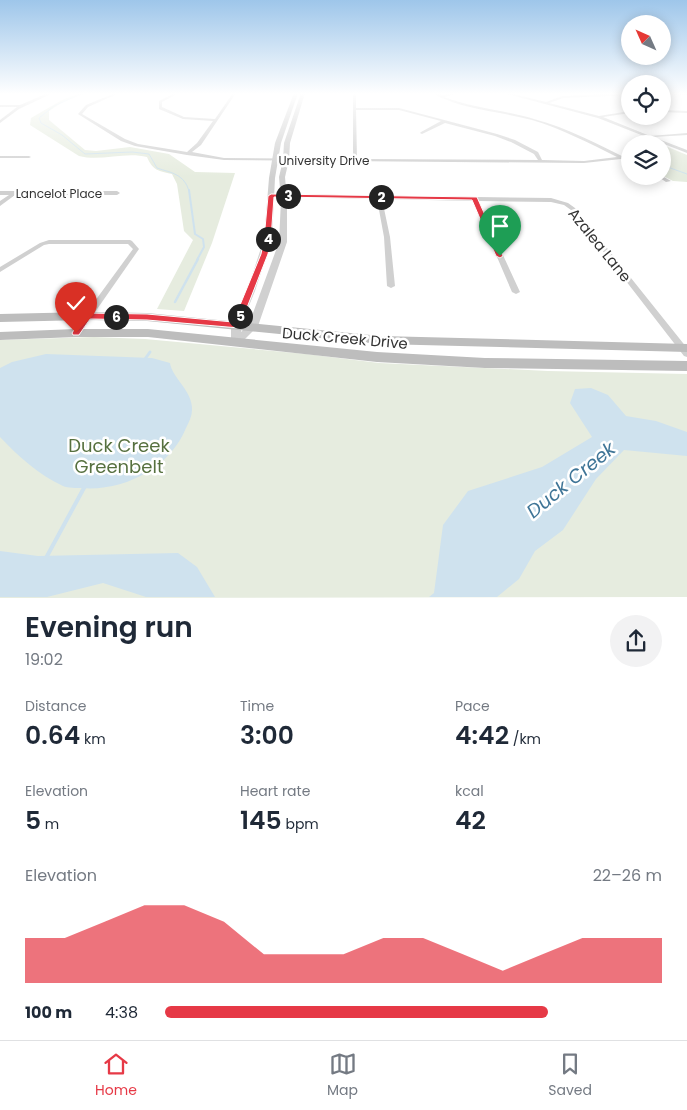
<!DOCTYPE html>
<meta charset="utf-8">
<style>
:root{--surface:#fff;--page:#f2f2f3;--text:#1f2937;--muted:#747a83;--line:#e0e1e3;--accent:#e63946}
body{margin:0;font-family:Poppins,sans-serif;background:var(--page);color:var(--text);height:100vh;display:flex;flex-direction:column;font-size:19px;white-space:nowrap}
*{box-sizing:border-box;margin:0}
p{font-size:16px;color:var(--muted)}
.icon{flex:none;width:28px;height:28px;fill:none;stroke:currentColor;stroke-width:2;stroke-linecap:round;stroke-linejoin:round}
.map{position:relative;height:598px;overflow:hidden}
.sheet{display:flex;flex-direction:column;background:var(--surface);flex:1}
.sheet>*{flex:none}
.needle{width:32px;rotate:315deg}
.tools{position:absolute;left:621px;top:15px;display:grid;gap:10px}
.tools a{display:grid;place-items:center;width:50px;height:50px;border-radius:50%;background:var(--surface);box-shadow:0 2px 12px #0003;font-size:25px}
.pin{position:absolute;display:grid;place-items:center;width:42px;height:42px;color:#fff;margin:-51px -21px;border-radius:50% 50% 50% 0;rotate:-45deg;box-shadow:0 0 5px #0007}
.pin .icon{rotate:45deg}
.km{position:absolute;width:25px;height:25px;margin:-12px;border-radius:50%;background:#222;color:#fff;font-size:14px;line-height:25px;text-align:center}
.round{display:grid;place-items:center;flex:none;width:52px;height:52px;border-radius:26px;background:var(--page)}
.summary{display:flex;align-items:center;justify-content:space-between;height:85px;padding:0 25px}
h1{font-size:28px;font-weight:600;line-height:38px}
.metrics{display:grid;grid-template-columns:repeat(3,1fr);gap:8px;height:85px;padding:5px 25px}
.metrics div{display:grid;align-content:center}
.metrics b{font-size:25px;font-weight:600}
.metrics small{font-size:14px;font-weight:400}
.metrics p{font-size:14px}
.chart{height:140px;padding:10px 25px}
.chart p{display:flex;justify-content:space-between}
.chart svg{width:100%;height:90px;margin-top:5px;fill:var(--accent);opacity:.7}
ul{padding:0 25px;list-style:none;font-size:16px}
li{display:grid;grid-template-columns:80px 60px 1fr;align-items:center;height:38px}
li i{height:12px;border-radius:6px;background:var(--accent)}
.dock{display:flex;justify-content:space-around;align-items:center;height:70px;border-top:1px solid var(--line);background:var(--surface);font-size:14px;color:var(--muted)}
.dock a{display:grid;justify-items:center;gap:2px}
.dock .selected{color:var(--accent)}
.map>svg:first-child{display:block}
.green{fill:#e6ecdf}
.water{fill:#cfe2ee}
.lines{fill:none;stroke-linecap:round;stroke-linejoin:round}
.stream-far4{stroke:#cfe2ee;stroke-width:1}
.stream-far3{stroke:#cfe2ee;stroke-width:2}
.stream-far2{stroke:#cfe2ee;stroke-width:2.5}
.stream-far1{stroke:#cfe2ee;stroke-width:3}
.stream{stroke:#cfe2ee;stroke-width:4}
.minor{fill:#d0d0d0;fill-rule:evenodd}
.tertiary{fill:#d0d0d0;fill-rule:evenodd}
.secondary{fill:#bdbdbd;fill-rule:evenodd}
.route{fill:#e63946;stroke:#fff}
.labels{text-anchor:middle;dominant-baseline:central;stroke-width:5;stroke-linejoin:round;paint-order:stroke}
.far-street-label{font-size:12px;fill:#333;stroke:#fff}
.street-label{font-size:15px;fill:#333;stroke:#fff}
.near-park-label{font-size:18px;fill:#56703f;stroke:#fff}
.near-water-label{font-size:19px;font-style:italic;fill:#3f7597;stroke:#fff}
</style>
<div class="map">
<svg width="687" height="598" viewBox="0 0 687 598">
<rect width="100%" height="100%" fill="#fff"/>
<g class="green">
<path d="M80 93H87L64 101 49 111V120L85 150 96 151 130 147 169 154 195 172 235 173 212 243 184 311 157 309 193 240 184 231 177 184 172 174C159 171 153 171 147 157 125 151 101 162 79 156L30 125 31 118 62 100Z"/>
<polygon points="663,145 687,155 687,182 673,181 663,176"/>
<polygon points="94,337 145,339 306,354 379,363 548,371 687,374 687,597 0,598 0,340"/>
</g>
<g class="water">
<path d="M46 354 152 358 170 363C172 378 193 391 192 410 192 416 189 422 186 428 170 468 123 492 81 488 76 488 68 488 63 486 39 475 18 456 0 437V368L12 362Z"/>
<polygon points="591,388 608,395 626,416 656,421 687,432 687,456 624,450 596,479 563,530 535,551 519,579 497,597 429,597 434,593 443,525 468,491 542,467 592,437 570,403 575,389"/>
<polygon points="0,551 38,556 178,553 197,567 215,597 146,597 103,583 47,597 0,597"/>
</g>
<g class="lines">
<g class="stream-far4">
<path d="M83 93 54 106 39 118 41 123 62 135 85 154 132 152 149 154 157 168C172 173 184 174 189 191"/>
<polyline points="662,165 687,174"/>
</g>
<polyline class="stream-far3" points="189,190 195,234 203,239 204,247 197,260"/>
<polyline class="stream-far2" points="175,302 198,259"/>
<polyline class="stream-far1" points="145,359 150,352"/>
<polyline class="stream" points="46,558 85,486"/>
<g class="minor">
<polygon points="48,93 53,93 19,109 0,123 0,120 17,107 0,107 0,105 20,105"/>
<path d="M115 93H119L88 107 82 114 125 139 138 144 187 152 197 143 213 121 183 119 159 109V101L175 93H179L162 102V107L184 117 215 119 233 93H236L201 145 192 152 224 158 353 159V93H357L356 94V108H399L497 134 515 140 538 152 542 160 584 161 617 157C589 143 562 129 532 120 499 111 462 110 432 93 436 93 440 95 444 95 449 94 455 93 460 93L444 97C473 108 504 110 534 119 568 128 599 145 630 160V163L621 159 584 163 224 160 187 155 135 146 121 141 78 114 86 105ZM356 110H399L441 121 421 132 420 133 422 134 445 123 495 136 511 142 534 154 538 160 357 159Z"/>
<polygon points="503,93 509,93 546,102 562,96 630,93 630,95 563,98 549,103 599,116 630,111 630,113 603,117 650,136 687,133 687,135 653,137 687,150 687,153 598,118"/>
<rect x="662" y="93" width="25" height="2"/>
<polygon points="662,110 687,111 687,113 662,112"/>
<polygon points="0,156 29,156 31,157 29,158 0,158"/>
<polygon points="657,176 662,176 671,181 666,182"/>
<polygon points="0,191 117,191 120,193 117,195 15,195 0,206 0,201 9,195 0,195"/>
<polygon points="271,194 551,198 568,203 575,208 687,348 687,357 684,356 571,210 564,205 551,202 478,201 520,292 516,294 512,292 473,201 382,199 390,237 395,286 391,288 387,286 384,237 377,199 269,197 269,195"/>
<polygon points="49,240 130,240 132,241 139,249 79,335 73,335 72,333 73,331 133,249 128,244 49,244 44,245 0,272 0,267 40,243"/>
</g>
<polygon class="tertiary" points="294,93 298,93 281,143 275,178 272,239 255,291 241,325 241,332 249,324 279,242 281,200 279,177 283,160 284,143 301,93 305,93 290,143 289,160 285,177 287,200 287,242 258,326 239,345 233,345 231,342 231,325 247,291 264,239 269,178 275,143"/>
<g class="secondary">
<polygon points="87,312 147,313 381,336 687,344 687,352 381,344 147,321 87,320 0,322 0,314"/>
<polygon points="76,329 148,329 377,352 485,358 687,361 687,371 485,368 377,362 148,337 76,337 0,340 0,332"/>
</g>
</g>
<linearGradient id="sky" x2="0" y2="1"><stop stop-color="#9ec6ea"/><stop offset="0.53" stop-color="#fff"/><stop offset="1" stop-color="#fff" stop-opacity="0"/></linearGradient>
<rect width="687" height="177" fill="url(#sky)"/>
<polygon class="route" points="271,194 477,197 503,256 500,258 496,256 472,200 274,197 271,239 268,254 239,328 147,320 90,319 79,335 73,335 72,333 84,314 87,313 147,314 233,322 261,254 264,239 268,196"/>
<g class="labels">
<g class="far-street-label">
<text x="324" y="160">University Drive</text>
<text x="59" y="193">Lancelot Place</text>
</g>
<g class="street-label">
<text transform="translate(600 245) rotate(51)">Azalea Lane</text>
<text transform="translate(345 338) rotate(5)">Duck Creek Drive</text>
</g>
<g class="near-park-label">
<text x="119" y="445">Duck Creek<tspan x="119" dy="21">Greenbelt</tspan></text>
</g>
<g class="near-water-label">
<text transform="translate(571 480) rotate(-39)">Duck Creek</text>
</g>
</g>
</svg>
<div class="tools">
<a><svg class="needle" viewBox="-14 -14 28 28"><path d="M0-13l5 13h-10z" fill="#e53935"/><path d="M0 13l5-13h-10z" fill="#747a83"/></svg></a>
<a><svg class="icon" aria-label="locate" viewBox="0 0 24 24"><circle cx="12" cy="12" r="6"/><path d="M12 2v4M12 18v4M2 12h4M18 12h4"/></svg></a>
<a><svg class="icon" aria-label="layers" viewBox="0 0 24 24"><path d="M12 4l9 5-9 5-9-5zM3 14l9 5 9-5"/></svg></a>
</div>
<div class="pin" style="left:500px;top:256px;background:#1e9e55"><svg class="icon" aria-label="arrive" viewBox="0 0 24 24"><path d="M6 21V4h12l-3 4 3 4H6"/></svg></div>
<div class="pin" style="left:76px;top:333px;background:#d93025"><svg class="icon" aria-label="check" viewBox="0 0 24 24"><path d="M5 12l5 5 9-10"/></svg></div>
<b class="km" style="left:381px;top:197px">2</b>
<b class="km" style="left:288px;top:196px">3</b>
<b class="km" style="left:268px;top:239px">4</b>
<b class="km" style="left:240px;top:316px">5</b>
<b class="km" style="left:116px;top:317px">6</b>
</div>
<section class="sheet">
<div class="summary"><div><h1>Evening run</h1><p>19:02</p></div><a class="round"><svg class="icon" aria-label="share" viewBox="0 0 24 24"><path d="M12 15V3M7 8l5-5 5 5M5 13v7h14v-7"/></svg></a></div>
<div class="metrics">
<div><p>Distance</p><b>0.64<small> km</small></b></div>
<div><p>Time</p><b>3:00</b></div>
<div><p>Pace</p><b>4:42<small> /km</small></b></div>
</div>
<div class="metrics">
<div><p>Elevation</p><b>5<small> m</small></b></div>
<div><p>Heart rate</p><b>145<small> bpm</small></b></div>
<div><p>kcal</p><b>42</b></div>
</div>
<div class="chart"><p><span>Elevation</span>22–26 m</p>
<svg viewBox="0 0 160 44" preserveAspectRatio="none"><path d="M0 44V22L10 22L20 14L30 6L40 6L50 14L60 30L70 30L80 30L90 22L100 22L110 30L120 38L130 30L140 22L150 22L160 22V44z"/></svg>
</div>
<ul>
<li><b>100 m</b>4:38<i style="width:77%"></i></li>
</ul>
</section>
<nav class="dock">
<a class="selected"><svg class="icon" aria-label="home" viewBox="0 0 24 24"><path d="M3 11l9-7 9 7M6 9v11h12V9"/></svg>Home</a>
<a><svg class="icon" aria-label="map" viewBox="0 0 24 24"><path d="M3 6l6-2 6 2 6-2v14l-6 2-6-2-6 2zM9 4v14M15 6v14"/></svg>Map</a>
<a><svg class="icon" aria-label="saved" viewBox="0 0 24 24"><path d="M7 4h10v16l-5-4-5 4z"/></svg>Saved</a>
</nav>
